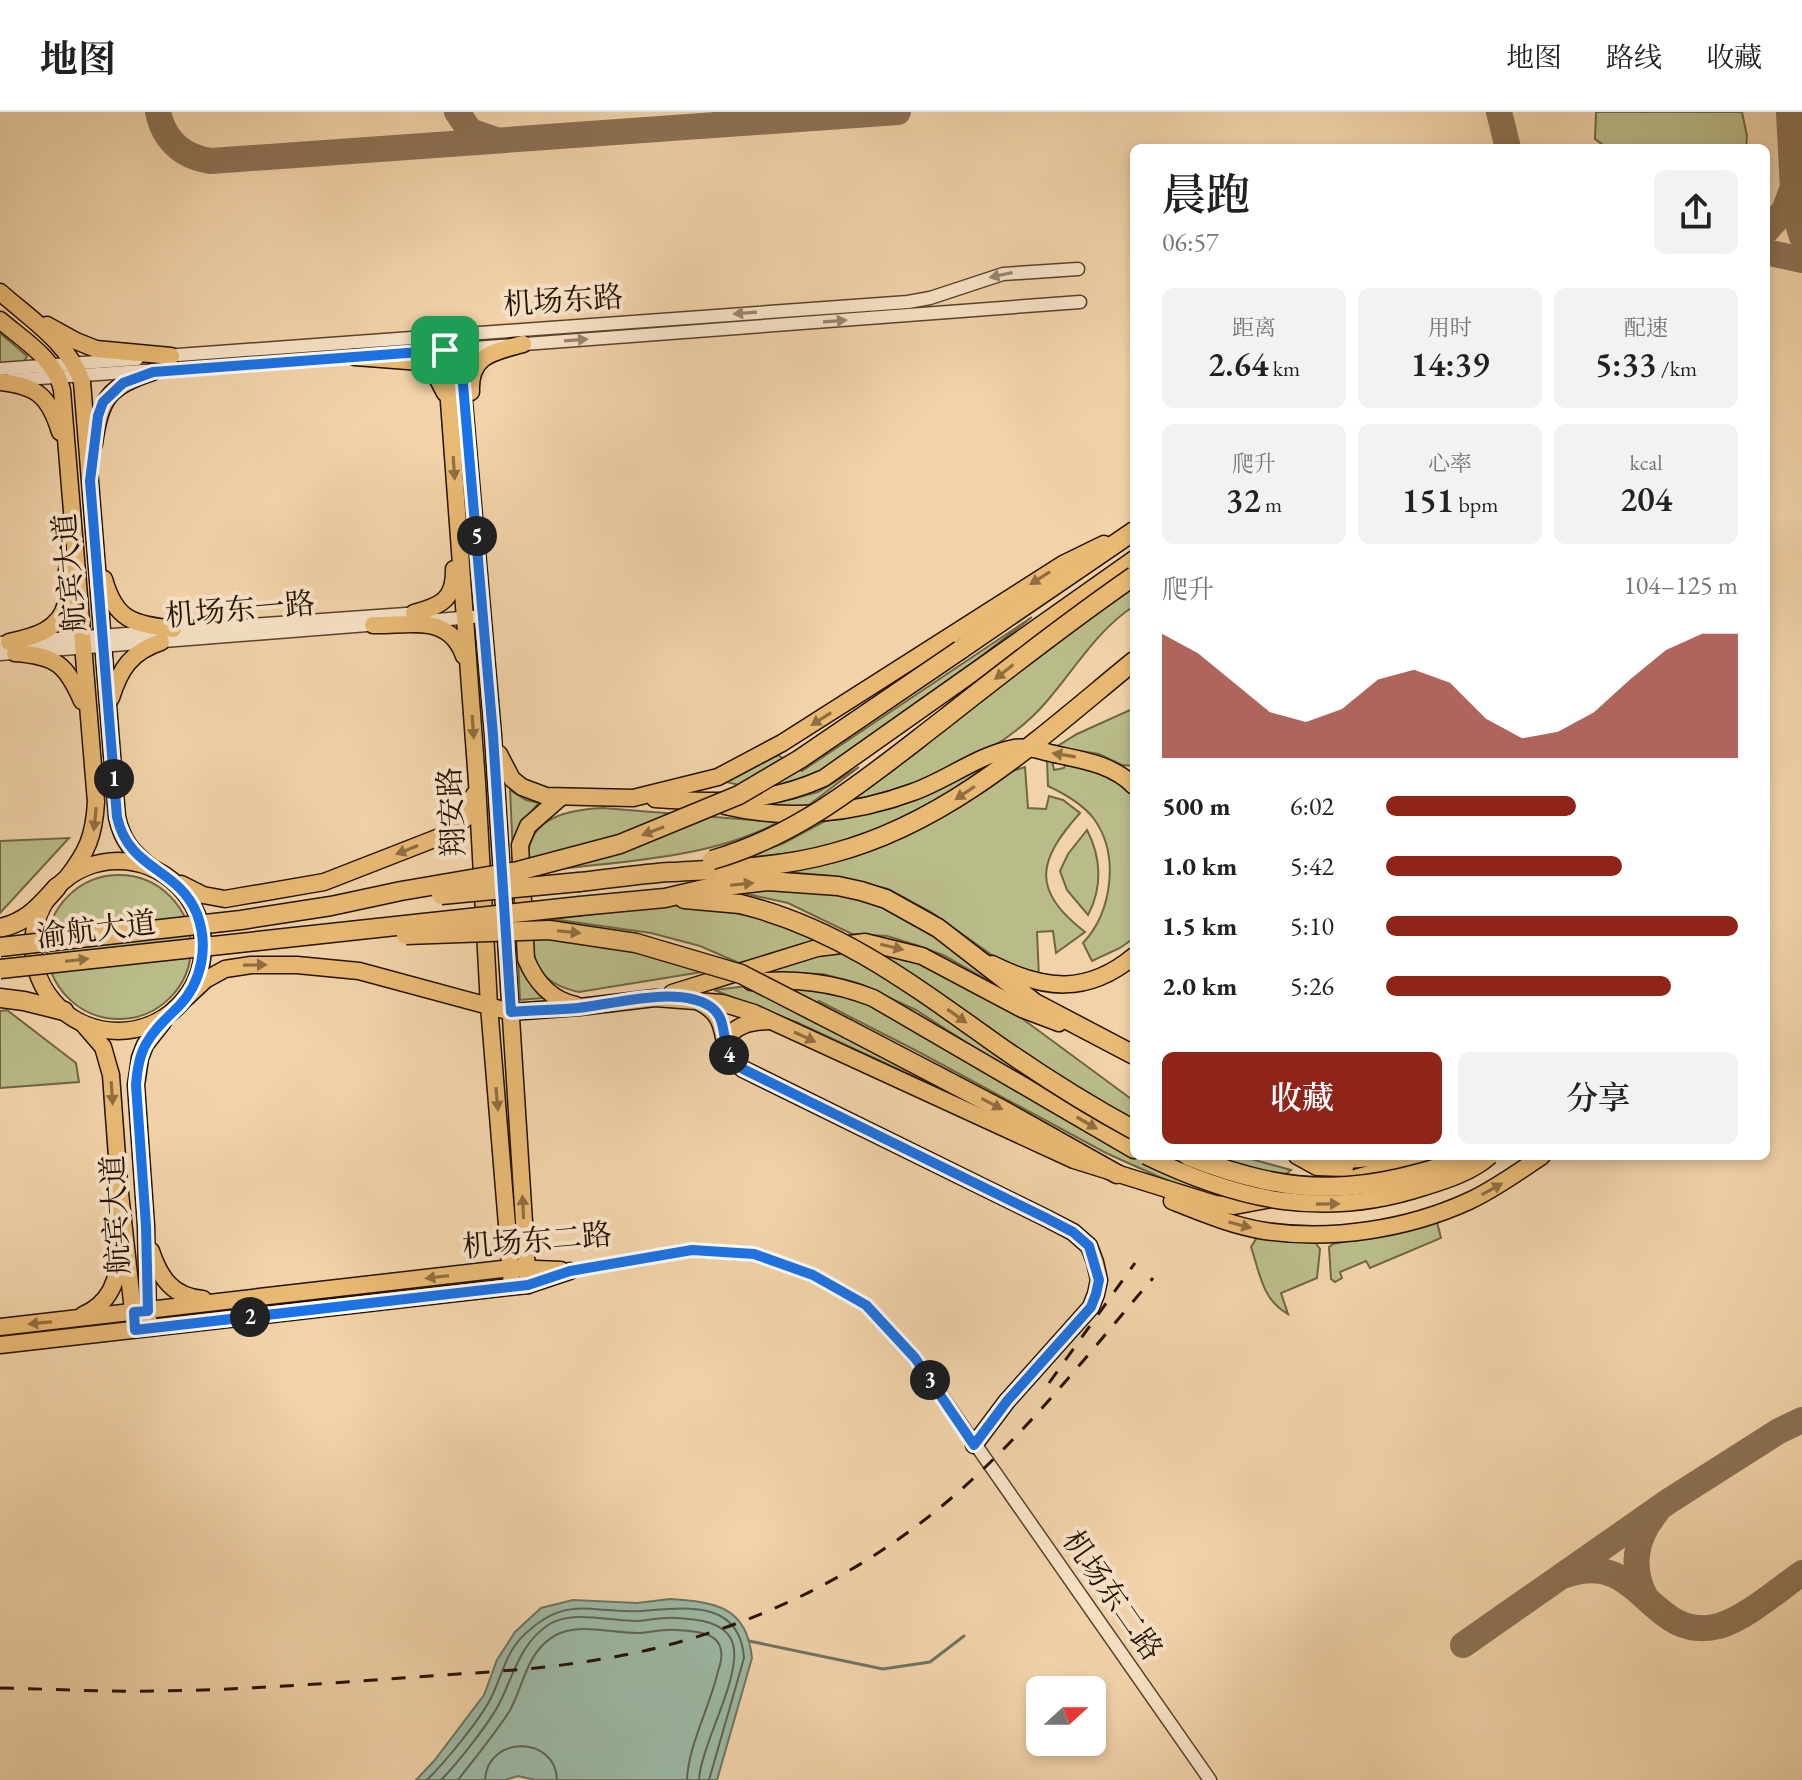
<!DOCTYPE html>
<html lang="zh">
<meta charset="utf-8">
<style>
:root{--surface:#fff;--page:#f2f2f2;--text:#222;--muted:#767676;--line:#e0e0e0;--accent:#8f2418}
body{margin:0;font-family:"EB Garamond","Noto Serif SC",serif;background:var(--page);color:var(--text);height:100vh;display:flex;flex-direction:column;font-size:30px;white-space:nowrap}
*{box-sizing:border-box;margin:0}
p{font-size:26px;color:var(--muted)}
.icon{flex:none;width:44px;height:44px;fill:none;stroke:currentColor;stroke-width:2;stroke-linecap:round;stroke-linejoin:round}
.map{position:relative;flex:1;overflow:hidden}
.sheet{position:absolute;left:1130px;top:32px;width:640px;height:1016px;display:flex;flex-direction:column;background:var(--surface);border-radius:12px;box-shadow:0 4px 12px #0003}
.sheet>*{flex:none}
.needle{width:52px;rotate:69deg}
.tools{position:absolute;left:1026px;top:1564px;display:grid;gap:16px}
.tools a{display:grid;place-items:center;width:80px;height:80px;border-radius:12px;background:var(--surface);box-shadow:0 4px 12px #0003;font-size:40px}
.pin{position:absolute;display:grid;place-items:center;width:68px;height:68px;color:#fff;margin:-34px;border-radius:16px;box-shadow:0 4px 12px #0006}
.km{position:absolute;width:40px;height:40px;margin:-20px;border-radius:50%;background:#222;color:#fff;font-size:22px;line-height:40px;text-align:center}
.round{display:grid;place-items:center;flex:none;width:84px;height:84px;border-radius:12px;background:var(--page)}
.overview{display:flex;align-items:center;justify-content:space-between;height:136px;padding:0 32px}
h1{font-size:44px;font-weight:600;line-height:60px}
.metrics{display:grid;grid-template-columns:repeat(3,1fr);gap:12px;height:136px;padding:8px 32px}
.metrics div{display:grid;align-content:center;border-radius:12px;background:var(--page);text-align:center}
.metrics b{font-size:34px;font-weight:600}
.metrics small{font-size:22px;font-weight:400}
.metrics p{font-size:22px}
.chart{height:224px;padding:16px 32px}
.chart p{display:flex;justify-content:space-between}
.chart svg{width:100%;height:144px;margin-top:8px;fill:var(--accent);opacity:.7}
.action{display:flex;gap:16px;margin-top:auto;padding:16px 32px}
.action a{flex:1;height:92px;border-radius:12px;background:var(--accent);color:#fff;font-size:32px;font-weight:600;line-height:92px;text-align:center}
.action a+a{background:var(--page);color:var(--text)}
ul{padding:0 32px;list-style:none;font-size:26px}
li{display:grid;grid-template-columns:128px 96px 1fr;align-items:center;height:60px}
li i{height:20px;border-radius:10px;background:var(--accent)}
header{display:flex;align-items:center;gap:48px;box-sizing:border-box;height:112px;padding:0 40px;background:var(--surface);border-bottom:2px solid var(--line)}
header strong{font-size:38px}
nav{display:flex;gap:44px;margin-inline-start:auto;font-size:28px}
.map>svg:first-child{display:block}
.green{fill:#b9bc89;stroke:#6f6644;stroke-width:2}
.water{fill:#9cb8a4;stroke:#6c7562;stroke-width:2}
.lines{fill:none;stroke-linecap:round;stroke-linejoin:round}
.shore{stroke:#606452;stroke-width:2}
.stream{stroke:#6c7562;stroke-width:3}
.taxiway{stroke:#8c7254;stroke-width:26}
.minor-casing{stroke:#58422a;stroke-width:15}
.major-casing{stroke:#251100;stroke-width:19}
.highway-casing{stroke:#251100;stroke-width:21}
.minor{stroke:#f7e2c7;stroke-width:12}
.major{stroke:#e9ba74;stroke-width:16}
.highway{stroke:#e9ba74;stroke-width:18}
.rail{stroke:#251100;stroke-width:3;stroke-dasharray:14 14;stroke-linecap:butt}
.major-bridge-casing{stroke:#251100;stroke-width:19;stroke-linecap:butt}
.highway-bridge-casing{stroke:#251100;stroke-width:21;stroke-linecap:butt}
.major-bridge{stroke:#e9ba74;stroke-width:16}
.highway-bridge{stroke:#e9ba74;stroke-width:18}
.oneway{fill:#98846d}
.oneway2{fill:#916e40}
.route-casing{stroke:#fff;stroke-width:16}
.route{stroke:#1a73e8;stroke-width:10}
.labels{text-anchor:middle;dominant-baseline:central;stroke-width:8;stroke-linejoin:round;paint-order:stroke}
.street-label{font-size:30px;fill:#251100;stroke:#f7e2c7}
</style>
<header>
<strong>地图</strong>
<nav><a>地图</a><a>路线</a><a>收藏</a></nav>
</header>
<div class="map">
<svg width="1802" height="1668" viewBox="0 0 1802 1668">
<rect width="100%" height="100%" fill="#f2d3a9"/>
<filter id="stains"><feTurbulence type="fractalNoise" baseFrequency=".0025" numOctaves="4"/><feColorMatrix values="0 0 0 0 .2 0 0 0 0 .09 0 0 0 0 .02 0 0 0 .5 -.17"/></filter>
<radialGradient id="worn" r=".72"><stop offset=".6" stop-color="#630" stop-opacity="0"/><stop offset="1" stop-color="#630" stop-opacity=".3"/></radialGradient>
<g class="green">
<polygon points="1596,0 1742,0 1747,24 1746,36 1607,36 1595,27"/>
<polygon points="0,221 27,244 24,250 0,252"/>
<path d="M1134 474V494C1098 517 1074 558 1047 589 998 647 916 673 846 691L1034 546Z"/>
<polygon points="1032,505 912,598 818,663 765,679 726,670 778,643 802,659"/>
<polygon points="1130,598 1134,605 1134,654 1122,653 1099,642 1056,635 1077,622"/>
<path d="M999 645C946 684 890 722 824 736 798 741 770 743 744 746L784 731 825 709 896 695Z"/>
<path d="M1052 648 1054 658 1064 656 1067 648C1092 654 1115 665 1134 683V826L1120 836 1092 849 1083 831C1112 800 1120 743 1094 707 1083 692 1065 682 1048 674L1047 649Z"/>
<polygon points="859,655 805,696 754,693 792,687 818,680"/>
<path d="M1025 655 1028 696 1046 697 1049 684 1063 688 1080 701C1037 749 1031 778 1085 820L1056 841 1053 819 1037 820 1039 865 1006 853 931 800 888 777 832 764 785 760 828 748 1003 662Z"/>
<polygon points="510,678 526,688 539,691 524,708 520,842 522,859 543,886 520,888"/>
<path d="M603 696 778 710C710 748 605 751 528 760 522 708 561 698 603 696Z"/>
<path d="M1087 718C1101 745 1103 775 1088 803L1067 778 1060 759 1068 742Z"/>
<polygon points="69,726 0,801 0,729"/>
<circle cx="119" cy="835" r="72"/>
<polygon points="736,776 830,777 907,803 1002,876 943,843 916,833 887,824 852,822 788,791 733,779"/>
<polygon points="674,793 761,804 821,828 739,851 700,834 651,821 552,807"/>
<path d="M532 825 607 833 708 859 579 880C547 873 533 859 532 825Z"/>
<polygon points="874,837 928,853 1020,905 1134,989 1134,1044 1240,1044 1291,1058 1254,1087 1237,1091 1175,1072 1106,1041 915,938 819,889 804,902 1006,1007 796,910 714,878 782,870 855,882 1075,995 978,938 916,898 857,871 823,862 763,861 821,842"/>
<polygon points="7,898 76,951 79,970 0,976 0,899"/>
<polygon points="1437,1110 1441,1126 1370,1156 1366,1149 1340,1160 1342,1166 1335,1170 1331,1167 1329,1135 1333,1132"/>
<path d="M1258 1124 1314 1129 1320 1137 1317 1166 1281 1181 1288 1202C1262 1188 1260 1161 1251 1135Z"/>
</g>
<path class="water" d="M670 1487C715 1490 747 1494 752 1546L717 1668H535L518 1664 505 1668H416L434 1649 484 1583 497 1548 515 1520 541 1496 573 1488 637 1491Z"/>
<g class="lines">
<g class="shore">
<path d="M427 1668C446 1649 479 1609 491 1586 502 1564 506 1539 525 1522 566 1483 589 1501 639 1499 683 1496 740 1486 744 1546L709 1668"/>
<path d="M441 1668C457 1652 491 1609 500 1590 514 1562 520 1532 548 1513 573 1497 611 1510 639 1509 651 1508 663 1505 676 1506 696 1507 726 1509 733 1532 742 1565 701 1632 699 1668"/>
<path d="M458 1668C475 1646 494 1623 509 1600 524 1574 526 1539 556 1523 580 1510 614 1522 640 1521 652 1520 664 1517 676 1518 692 1519 719 1519 721 1539 723 1547 719 1555 717 1563 709 1596 688 1635 687 1668"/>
<path d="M485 1668C487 1623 556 1623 557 1668"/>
</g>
<polyline class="stream" points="749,1529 883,1557 930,1550 964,1524"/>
<g class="taxiway">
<path d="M158 0C164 28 182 45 211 49L898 0"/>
<polyline points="457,0 470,19 493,27"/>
<polyline points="1499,0 1508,36"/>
<polyline points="1789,0 1794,99 1802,125"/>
<polyline points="1766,119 1784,99 1792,78"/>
<polyline points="1766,140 1802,148"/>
<path d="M1566 1463C1642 1436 1649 1532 1719 1514 1746 1506 1778 1478 1802 1461"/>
<path d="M1646 1486C1630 1457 1635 1426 1656 1401"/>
<polyline points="1463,1533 1669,1389 1779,1319 1802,1308"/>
</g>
<g class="minor-casing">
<g id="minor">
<polyline points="393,242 1080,190"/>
<polyline points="164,244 908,190 930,186 1003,162 1078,157"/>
<polyline points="0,257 137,247"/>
<polyline points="10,268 363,244"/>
<polyline points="426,509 484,504"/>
<polyline points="0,531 420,501"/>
<polyline points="0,542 380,512"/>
<polyline points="570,1159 692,1138 754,1142 813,1163 866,1193 915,1246 1210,1668"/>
</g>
</g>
<g class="major-casing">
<g id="major">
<path d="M0 180C29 206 69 231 82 270L117 705C122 729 133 741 152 756"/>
<path d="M0 208C23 228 56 247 62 278L96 690C94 725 87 740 66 767"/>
<polyline points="47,213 76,229 96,237 171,244"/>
<polyline points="458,221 493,623 528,1173"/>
<polyline points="444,222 477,670 489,894 512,1174"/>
<polyline points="355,245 421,250 434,260 445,281"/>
<path d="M0 270C37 274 49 284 60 320"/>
<path d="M471 280C469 243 494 240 523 232"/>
<path d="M94 332C100 286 109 274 153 260"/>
<path d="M104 467C116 509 132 511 173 517"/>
<path d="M414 501C440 494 455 488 454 457"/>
<path d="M373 513C410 514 449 501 464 544"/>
<path d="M9 530C32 525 60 519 66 491 69 481 66 469 67 458"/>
<path d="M15 541C56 544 66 552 82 589"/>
<path d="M111 586C120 557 131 540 161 530"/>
<polyline points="499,642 512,667 522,675 546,684 633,686 718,665 782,631 1063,452 1104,432"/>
<path d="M561 685 528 714 520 733 526 847C535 869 551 888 576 893"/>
<path d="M655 687C717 691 766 692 824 666L1134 447"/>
<path d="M725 694C786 709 854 702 913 680 947 668 978 643 1014 636 1027 634 1037 638 1050 641 1080 648 1111 651 1134 674"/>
<circle cx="118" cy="834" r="85"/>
<polyline points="181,772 203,783 225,787 324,770 442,724 466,706 474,683"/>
<path d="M992 852C1044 878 1087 883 1134 844"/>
<path d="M751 870C794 866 832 870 873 886L1134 1038"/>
<polyline points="672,881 817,836 865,830 922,844 1022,897 1059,911"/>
<polyline points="187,885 205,868 225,857 251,853 297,853 359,859 511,900 580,895 655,886 722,891 754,901 1074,1048 1215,1092 1234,1094 1271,1087"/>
<path d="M699 890C736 908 712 935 743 957L1046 1106 1073 1120 1089 1134 1095 1150 1099 1168 1096 1182 1091 1195 1007 1289 974 1333"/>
<polyline points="84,913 103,935 111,963 119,1072 134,1208"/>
<path d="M725 928C737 912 750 910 769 909"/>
<polyline points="1297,1044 1317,1055 1345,1056"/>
<polyline points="1352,1067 1432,1044"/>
<path d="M1172 1089C1202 1101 1233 1114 1265 1119 1332 1129 1408 1117 1469 1089 1495 1077 1518 1060 1542 1044"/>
<path d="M151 1139C160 1166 173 1185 203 1187"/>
<path d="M83 1203C110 1191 118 1169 119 1142"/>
<polyline points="148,1207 146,1114 136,973 140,946 145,933 163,910"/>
<polyline points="0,1215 511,1156 561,1158"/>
<polyline points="0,1233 528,1173 570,1159"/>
</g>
</g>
<g class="highway-casing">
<g id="highway">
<polyline points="960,538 1134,419"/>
<path d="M579 770C609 767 639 762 670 760 724 757 780 756 833 741 951 710 1042 624 1134 549"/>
<polyline points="684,787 740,792"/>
<polyline points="580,794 665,786 708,776 768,769 838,774 861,779 886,787 938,816 1035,891 1134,943"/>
<path d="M0 816C27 810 39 795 57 775"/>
<polyline points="0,886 24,889 64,899"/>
<polyline points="848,917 1003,998 1117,1062"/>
<polyline points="1314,1044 1337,1048 1381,1044"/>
</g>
</g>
<use href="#minor" class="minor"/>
<use href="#major" class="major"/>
<use href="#highway" class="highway"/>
<g class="rail">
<polyline points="1049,1271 1135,1151"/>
<path d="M0 1576C52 1577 104 1580 156 1579 238 1578 320 1572 402 1566 465 1561 528 1559 590 1549 711 1531 830 1482 927 1406 1014 1338 1082 1249 1153 1166"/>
</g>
<g class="major-bridge-casing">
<path id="major-bridge" d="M1146 1044C1239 1089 1324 1108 1424 1075 1447 1068 1472 1060 1490 1044"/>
</g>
<g class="highway-bridge-casing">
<g id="highway-bridge">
<path d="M712 748C803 722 871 663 944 607 1006 558 1069 509 1134 464"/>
<polyline points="441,783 579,770"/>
<path d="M740 792C840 816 917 876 999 934 1042 964 1088 993 1134 1018"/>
<polyline points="406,823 549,818 636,831 741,862 848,917"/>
<polyline points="0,835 241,808 331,794 401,779 518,759 620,732 739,683 800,647 960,538"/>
<polyline points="0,857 580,794"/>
<path d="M1188 1044C1300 1088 1363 1082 1475 1044"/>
</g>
</g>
<use href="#major-bridge" class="major-bridge"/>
<use href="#highway-bridge" class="highway-bridge"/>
</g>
<defs><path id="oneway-solid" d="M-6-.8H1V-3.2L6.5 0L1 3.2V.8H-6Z" transform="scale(2)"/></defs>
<g class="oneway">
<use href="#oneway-solid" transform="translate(1001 163) rotate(168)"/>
<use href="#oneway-solid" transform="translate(745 201) rotate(176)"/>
<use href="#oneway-solid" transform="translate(835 209) rotate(-4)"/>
<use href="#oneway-solid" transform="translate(576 228) rotate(-4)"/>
</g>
<g class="oneway2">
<use href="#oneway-solid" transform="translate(454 356) rotate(86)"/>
<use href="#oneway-solid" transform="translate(1040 466) rotate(148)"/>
<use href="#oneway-solid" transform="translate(1004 560) rotate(142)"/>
<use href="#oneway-solid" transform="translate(821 607) rotate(148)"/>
<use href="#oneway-solid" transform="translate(473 615) rotate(86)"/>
<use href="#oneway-solid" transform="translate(1064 643) rotate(-171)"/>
<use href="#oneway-solid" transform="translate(965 681) rotate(146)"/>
<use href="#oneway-solid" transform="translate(95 707) rotate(96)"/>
<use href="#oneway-solid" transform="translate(653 719) rotate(159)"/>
<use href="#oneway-solid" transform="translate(407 738) rotate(158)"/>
<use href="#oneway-solid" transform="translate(742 772) rotate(-6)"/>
<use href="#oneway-solid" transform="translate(569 820) rotate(6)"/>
<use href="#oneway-solid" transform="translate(892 835) rotate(13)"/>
<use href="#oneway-solid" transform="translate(77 848) rotate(-7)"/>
<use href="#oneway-solid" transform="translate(255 853) rotate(-1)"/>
<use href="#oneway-solid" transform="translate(957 904) rotate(35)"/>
<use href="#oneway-solid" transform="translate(805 925) rotate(25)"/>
<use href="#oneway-solid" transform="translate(112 981) rotate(86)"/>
<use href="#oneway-solid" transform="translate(497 987) rotate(85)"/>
<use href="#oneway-solid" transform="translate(992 992) rotate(28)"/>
<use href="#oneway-solid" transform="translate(1087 1011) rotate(30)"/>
<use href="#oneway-solid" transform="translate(1492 1077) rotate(-29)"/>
<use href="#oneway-solid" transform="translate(1328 1092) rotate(-1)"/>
<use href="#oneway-solid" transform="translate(523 1095) rotate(-93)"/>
<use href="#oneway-solid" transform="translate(1240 1113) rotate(15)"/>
<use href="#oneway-solid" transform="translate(437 1165) rotate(173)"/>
<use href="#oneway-solid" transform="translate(40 1211) rotate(174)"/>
</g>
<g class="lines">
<g class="route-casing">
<path id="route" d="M460 237 493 623 511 900C533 898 556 898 578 896 614 892 679 873 711 895 732 910 715 936 743 957L1046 1106 1073 1120 1089 1134 1099 1168 1096 1182 1091 1195 1007 1289 974 1333 915 1246 866 1193 813 1163 754 1142 692 1138 570 1159 528 1173 135 1218 134 1200 148 1199 146 1114 136 973C137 959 139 944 146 932 154 917 167 906 179 894 202 870 209 834 197 802 178 755 129 759 117 705L90 369 98 304 103 290 123 271 153 260Z"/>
</g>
<use href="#route" class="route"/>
</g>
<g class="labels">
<g class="street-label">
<text transform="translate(563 188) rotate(-4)">机场东路</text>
<text transform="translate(69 461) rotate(-95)">航宾大道</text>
<text transform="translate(240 497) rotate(-5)">机场东一路</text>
<text transform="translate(451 700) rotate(-93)">翔安路</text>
<text transform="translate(96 817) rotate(-7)">渝航大道</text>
<text transform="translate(115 1103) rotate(-93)">航宾大道</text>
<text transform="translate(537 1128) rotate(-5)">机场东二路</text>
<text transform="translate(1113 1483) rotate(55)">机场东二路</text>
</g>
</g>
<rect width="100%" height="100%" filter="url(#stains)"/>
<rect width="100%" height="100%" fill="url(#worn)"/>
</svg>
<div class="tools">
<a><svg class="needle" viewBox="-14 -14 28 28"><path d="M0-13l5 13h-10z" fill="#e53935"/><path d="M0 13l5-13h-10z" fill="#767676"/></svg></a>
</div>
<div class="pin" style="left:445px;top:238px;background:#1e9e55"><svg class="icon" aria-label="arrive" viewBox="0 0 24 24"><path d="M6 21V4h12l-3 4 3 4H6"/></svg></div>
<b class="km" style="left:114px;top:667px">1</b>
<b class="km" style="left:250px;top:1205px">2</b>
<b class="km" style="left:930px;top:1268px">3</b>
<b class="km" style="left:729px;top:943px">4</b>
<b class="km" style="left:477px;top:424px">5</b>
<section class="sheet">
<div class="overview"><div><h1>晨跑</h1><p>06:57</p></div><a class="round"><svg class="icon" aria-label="share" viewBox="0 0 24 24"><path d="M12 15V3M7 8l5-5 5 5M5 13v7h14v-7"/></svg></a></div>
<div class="metrics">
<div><p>距离</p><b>2.64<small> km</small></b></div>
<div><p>用时</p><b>14:39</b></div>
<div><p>配速</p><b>5:33<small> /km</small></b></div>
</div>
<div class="metrics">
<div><p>爬升</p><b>32<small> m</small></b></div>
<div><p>心率</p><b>151<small> bpm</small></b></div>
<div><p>kcal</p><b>204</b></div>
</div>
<div class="chart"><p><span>爬升</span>104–125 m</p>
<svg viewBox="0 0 160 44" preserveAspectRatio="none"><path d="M0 44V6L10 12L20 21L30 30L40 33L50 29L60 20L70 17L80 21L90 32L100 38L110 36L120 30L130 20L140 11L150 6L160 6V44z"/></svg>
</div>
<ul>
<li><b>500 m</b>6:02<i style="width:54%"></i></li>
<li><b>1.0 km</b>5:42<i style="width:67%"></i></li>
<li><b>1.5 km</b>5:10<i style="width:100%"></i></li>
<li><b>2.0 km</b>5:26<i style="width:81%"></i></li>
</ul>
<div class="action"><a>收藏</a><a>分享</a></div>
</section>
</div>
